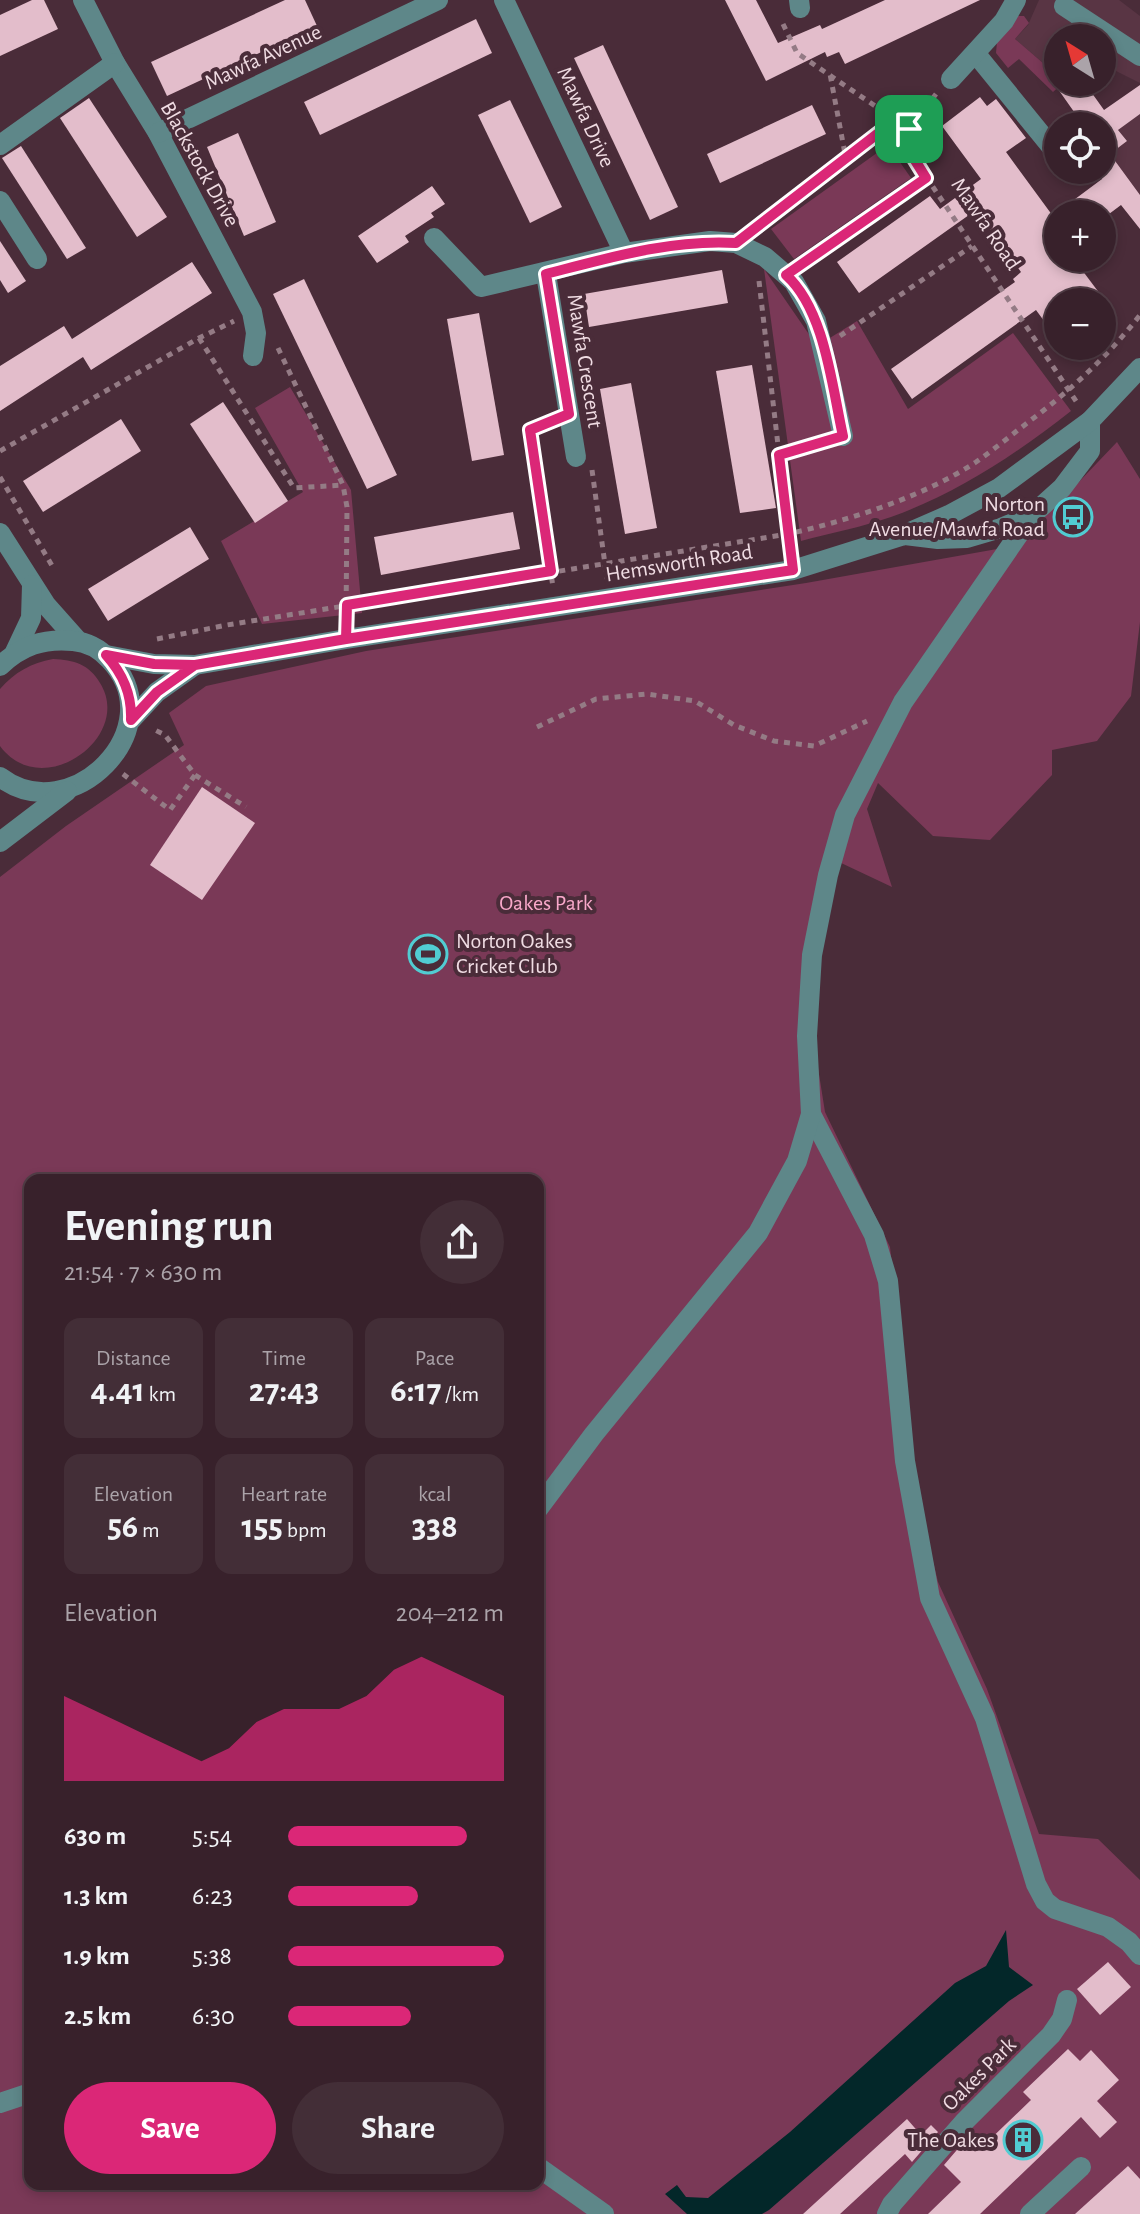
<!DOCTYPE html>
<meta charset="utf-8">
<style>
:root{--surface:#38212b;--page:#432e37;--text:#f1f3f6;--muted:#aba3a9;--line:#523e47;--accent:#db2777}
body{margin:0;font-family:"Alegreya Sans",sans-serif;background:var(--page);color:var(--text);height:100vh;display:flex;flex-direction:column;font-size:30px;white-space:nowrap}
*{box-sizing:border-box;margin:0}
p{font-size:26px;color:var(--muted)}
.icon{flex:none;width:44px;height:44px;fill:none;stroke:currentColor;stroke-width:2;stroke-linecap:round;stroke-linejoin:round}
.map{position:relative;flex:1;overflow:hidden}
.drawer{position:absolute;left:24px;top:1174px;width:520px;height:1016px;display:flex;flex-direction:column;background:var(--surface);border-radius:16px;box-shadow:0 4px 12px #0003,0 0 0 2px var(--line)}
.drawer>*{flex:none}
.needle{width:52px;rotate:323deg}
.buttons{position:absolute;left:1044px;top:24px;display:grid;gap:16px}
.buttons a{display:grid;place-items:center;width:72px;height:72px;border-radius:50%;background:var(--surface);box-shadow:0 4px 12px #0003,0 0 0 2px var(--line);font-size:40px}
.pin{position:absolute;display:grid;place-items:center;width:68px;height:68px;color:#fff;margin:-34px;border-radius:16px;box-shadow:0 4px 12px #0006}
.round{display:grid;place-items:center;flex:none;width:84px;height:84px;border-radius:42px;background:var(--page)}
.head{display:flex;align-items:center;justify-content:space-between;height:136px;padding:0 40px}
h1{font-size:44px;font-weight:700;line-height:60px}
.stats{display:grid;grid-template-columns:repeat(3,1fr);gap:12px;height:136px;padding:8px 40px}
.stats div{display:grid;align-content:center;border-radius:16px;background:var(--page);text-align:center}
.stats b{font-size:34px;font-weight:700}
.stats small{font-size:22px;font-weight:400}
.stats p{font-size:22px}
.chart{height:224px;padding:16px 40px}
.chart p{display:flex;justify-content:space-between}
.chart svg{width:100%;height:144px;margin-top:8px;fill:var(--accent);opacity:.7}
.action{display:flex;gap:16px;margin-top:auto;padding:16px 40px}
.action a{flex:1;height:92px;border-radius:48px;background:var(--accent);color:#fff;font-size:32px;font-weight:700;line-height:92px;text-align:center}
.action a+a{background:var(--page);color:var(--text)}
ul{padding:0 40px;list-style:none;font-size:26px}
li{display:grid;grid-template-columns:128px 96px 1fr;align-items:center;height:60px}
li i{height:20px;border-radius:10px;background:var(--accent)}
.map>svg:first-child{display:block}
.built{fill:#593544}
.green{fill:#7a3957;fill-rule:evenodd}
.water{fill:#032729}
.building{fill:#e3bdcb}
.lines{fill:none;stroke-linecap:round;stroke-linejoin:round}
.path{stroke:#947b85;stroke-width:5;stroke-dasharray:6 6;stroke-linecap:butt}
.minor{stroke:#5e8789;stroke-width:20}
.route-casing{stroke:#fff;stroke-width:16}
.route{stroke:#db2777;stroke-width:10}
.labels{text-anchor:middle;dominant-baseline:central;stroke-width:8;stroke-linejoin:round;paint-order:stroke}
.street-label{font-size:22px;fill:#f0dce3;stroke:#4a2c39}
.poi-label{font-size:22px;fill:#f0dce3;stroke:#4a2c39;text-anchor:end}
.park-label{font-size:22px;fill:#f9a8ca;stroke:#4a2c39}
</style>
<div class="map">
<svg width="1140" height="2214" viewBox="0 0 1140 2214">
<rect width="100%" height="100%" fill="#4a2c39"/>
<g class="built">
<polygon points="1039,0 1119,0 1140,16 1140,83 1102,64 1102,38 1058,38 1058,76 1015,39 1028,25"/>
<polygon points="1140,114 1140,195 1110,154 1127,141 1118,130"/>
</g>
<g class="green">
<polygon points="1018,16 1024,16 1029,23 1015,39 1058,76 1058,82 1064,82 1053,92 1019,59 1008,68 996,53 997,42"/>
<polygon points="888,145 911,178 794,259 771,229"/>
<path d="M764 269 817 346 857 321 908 409 1013 333 1071 411C1016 454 958 493 891 517 862 527 831 533 801 541Z"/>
<polygon points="290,387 351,490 362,613 262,624 221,541 303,492 255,408"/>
<path d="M1117 442 1140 479V622L1131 696 1097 741 1052 750V775L990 840 933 836 878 783 867 809 892 887 839 862 821 940 815 1049 825 1112 890 1247 918 1498 938 1582 987 1689 1039 1834 1098 1839 1140 1880V2214H0V877L66 826 184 745 169 713 206 686 366 651 806 583 997 549 1056 506ZM30 1180H538V2184H30Z"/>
<path d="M53 659C74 660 89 664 100 683 134 737 42 803 0 746V689C15 672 31 663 53 659Z"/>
</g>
<polygon class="water" points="1006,1930 1009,1967 1033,1985 1009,2001 769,2210 762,2214 687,2214 665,2194 677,2185 686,2197 708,2198 790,2132 955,1983 986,1966"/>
<g class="building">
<polygon points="32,0 44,0 58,29 0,56 0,15"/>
<polygon points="285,0 305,0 317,26 167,96 151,62"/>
<polygon points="725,0 756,0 778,43 820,25 822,29 885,0 980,0 845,64 839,52 827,57 825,52 766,81"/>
<polygon points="476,19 492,53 320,135 304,102"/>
<polygon points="603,45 678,207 650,220 574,58"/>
<polygon points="1053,82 1084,82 1104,110 1140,85 1140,114 1118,130 1127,141 1110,154 1140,195 1140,229 1121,205 1109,214 1055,214 1102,179 1102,126 1084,126"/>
<polygon points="980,97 987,106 996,99 1026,138 1006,152 1058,223 1058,251 1049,258 1073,258 1106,302 1058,302 1058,340 1036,310 912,399 891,369 1015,282 1013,279 1021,272 976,210 859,293 837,262 930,196 940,209 981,179 942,126"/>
<polygon points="89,98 167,217 137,237 60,118"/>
<polygon points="510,100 562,207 530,223 478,115"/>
<polygon points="812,105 826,134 720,183 707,154"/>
<polygon points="238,133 276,222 244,236 207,147"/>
<polygon points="21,146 86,248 67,259 2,158"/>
<polygon points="432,186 445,204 431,213 434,217 405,236 409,242 377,263 358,236"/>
<polygon points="0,241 26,281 8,293 0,280"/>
<polygon points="192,262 212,293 91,370 83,357 0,411 0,366 64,326 72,339"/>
<polygon points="722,270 728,303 589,327 584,294"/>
<polygon points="304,279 397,475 367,489 273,294"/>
<polygon points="479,313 504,455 472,461 447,319"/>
<polygon points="752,365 776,508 740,513 716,371"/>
<polygon points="631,383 657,528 625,534 600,389"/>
<polygon points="223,402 288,501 255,523 190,424"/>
<polygon points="121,419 141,451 43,512 23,481"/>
<polygon points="513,512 520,549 381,575 374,537"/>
<polygon points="190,527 209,559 108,621 88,589"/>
<polygon points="202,787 255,823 202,900 150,865"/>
<polygon points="1108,1962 1131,1987 1100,2015 1077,1989"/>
<polygon points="1068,2049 1080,2061 1091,2050 1119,2080 1097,2101 1117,2122 1100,2138 1081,2117 980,2214 928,2214 961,2182 944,2165 968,2137 980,2149 1031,2100 1023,2092"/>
<polygon points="907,2119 921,2135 931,2125 938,2132 912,2162 905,2154 840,2214 803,2214"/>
<polygon points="1128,2166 1140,2179 1140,2214 1075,2214"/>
</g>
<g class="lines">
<g class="path">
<polyline points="783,24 797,53 909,129"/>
<polyline points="936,94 909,129 913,157 1078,404"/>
<polyline points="846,159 894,121"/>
<polyline points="756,227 846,159 830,74"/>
<polyline points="805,261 926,178"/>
<polyline points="759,281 790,549"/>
<polyline points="840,336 972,246"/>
<polyline points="199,338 294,488 343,485"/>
<polyline points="278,348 343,485 347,507 346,619"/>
<polyline points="548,423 530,430 553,587"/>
<polyline points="0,451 199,338 234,321"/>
<polyline points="779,455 824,442"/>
<polyline points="592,470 607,579"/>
<polyline points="0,477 54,569"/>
<path d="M157 639 227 625 788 534C850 520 923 497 976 462 996 448 1015 432 1035 417 1074 387 1109 355 1140 315"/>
<polyline points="537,727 596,699 647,694 695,701 734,725 774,741 814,746 867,721"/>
<polyline points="123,774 170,810 195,775 165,735 153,729"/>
<polyline points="195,775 246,807"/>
</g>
<g class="minor">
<polyline points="83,0 115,63 158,133 252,312 256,333 253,356"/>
<polyline points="504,0 624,253"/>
<polyline points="799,0 800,8"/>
<polyline points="1064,6 1140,56"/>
<polyline points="976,54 1058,155"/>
<polyline points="951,79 1004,21 1016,0"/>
<polyline points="158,133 438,0"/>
<polyline points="0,145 115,63"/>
<polyline points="0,201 37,259"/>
<polyline points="434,238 481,287 624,253 710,241 736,243 765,257 794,282 816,321 843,436"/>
<polyline points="546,274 576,457"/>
<polyline points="0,533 46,605 78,641"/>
<polyline points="905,535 938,539 967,538 1001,528 1032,515 1062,488 1090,451 1090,421"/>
<polyline points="15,652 31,618 32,585"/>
<polyline points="106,655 154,664 195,665 346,639 793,570 901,536 949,515 999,488 1090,421 1140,368"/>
<path d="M0 666C21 646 43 638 73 641 87 642 100 649 110 660 174 728 71 831 0 777"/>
<polyline points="131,720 157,692 195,665"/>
<polyline points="0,842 67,791"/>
<polyline points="811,1114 874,1235 888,1281 905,1461 930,1598 985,1718 1036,1884 1045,1901 1055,1909 1108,1927 1129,1942 1140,1955"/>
<polyline points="538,1509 594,1434 758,1233 797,1161 811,1114 807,1036 812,955 828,875 845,815 903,702 1032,515"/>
<polyline points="0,2103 30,2093"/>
<polyline points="538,2167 604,2214"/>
<polyline points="887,2214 892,2204 964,2122 1051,2035 1062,2019 1067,2000"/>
<polyline points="1030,2214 1081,2167"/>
</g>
</g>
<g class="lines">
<g class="route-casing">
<path id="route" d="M909 129 894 121 736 243C672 239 608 258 546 274L569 414 530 430 551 571 347 605 346 639 195 665 154 664 106 655C123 674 132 694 131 720L157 692 195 665 346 639 793 570 779 455 843 436C832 387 825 310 786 275L926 178 913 157 909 129"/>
</g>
<use href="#route" class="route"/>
</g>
<defs>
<g id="bus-ring" transform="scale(2)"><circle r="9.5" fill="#4a2c39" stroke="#51ccd2" stroke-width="1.5"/><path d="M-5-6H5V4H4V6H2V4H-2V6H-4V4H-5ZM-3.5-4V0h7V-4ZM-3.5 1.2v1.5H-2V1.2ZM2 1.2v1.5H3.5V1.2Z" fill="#51ccd2"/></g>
<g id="stadium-ring" transform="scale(2)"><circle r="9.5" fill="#4a2c39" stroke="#51ccd2" stroke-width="1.5"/><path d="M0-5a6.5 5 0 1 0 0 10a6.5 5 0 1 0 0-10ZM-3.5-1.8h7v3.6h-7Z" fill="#51ccd2"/></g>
<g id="building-ring" transform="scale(2)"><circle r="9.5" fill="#4a2c39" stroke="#51ccd2" stroke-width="1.5"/><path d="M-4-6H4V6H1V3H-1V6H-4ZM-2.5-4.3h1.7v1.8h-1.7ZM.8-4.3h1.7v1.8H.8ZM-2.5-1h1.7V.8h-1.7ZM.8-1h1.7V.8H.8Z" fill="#51ccd2"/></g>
</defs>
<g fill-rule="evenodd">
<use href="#bus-ring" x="1073" y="517"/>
<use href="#stadium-ring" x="428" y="954"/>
<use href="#building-ring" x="1023" y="2140"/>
</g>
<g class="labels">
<g class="street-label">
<text transform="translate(263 57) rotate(-25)">Mawfa Avenue</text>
<text transform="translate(586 117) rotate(65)">Mawfa Drive</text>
<text transform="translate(200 164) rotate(61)">Blackstock Drive</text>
<text transform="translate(986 224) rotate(56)">Mawfa Road</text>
<text transform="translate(585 361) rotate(81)">Mawfa Crescent</text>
<text transform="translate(679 563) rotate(-9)">Hemsworth Road</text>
<text transform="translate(979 2074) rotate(-45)">Oakes Park</text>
</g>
<g class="poi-label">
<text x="1045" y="504">Norton<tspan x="1045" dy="25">Avenue/Mawfa Road</tspan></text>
<text x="456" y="941" text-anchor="start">Norton Oakes<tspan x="456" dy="25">Cricket Club</tspan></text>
<text x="995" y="2140">The Oakes</text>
</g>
<g class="park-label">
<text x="546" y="903">Oakes Park</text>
</g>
</g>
</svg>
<div class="buttons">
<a><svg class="needle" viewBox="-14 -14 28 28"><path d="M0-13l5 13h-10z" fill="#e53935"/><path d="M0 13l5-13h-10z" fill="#aba3a9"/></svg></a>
<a><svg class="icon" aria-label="locate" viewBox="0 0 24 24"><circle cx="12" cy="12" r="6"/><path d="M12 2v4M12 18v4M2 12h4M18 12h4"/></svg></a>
<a>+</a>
<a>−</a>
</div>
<div class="pin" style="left:909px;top:129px;background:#1e9e55"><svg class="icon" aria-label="arrive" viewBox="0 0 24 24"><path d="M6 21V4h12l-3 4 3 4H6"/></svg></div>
<section class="drawer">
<div class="head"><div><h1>Evening run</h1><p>21:54 · 7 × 630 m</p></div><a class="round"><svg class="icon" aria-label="share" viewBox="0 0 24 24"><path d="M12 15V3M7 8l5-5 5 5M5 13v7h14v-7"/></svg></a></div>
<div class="stats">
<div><p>Distance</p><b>4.41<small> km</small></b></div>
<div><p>Time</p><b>27:43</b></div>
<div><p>Pace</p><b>6:17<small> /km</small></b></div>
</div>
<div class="stats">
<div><p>Elevation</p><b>56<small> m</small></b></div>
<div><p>Heart rate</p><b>155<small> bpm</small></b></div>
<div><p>kcal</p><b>338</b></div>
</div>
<div class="chart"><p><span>Elevation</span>204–212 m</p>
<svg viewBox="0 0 160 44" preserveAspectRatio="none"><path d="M0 44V18L10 22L20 26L30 30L40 34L50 38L60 34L70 26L80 22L90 22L100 22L110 18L120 10L130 6L140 10L150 14L160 18V44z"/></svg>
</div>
<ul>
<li><b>630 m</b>5:54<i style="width:83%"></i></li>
<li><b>1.3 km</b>6:23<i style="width:60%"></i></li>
<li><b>1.9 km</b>5:38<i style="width:100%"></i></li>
<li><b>2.5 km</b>6:30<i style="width:57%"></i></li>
</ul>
<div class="action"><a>Save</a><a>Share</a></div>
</section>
</div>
